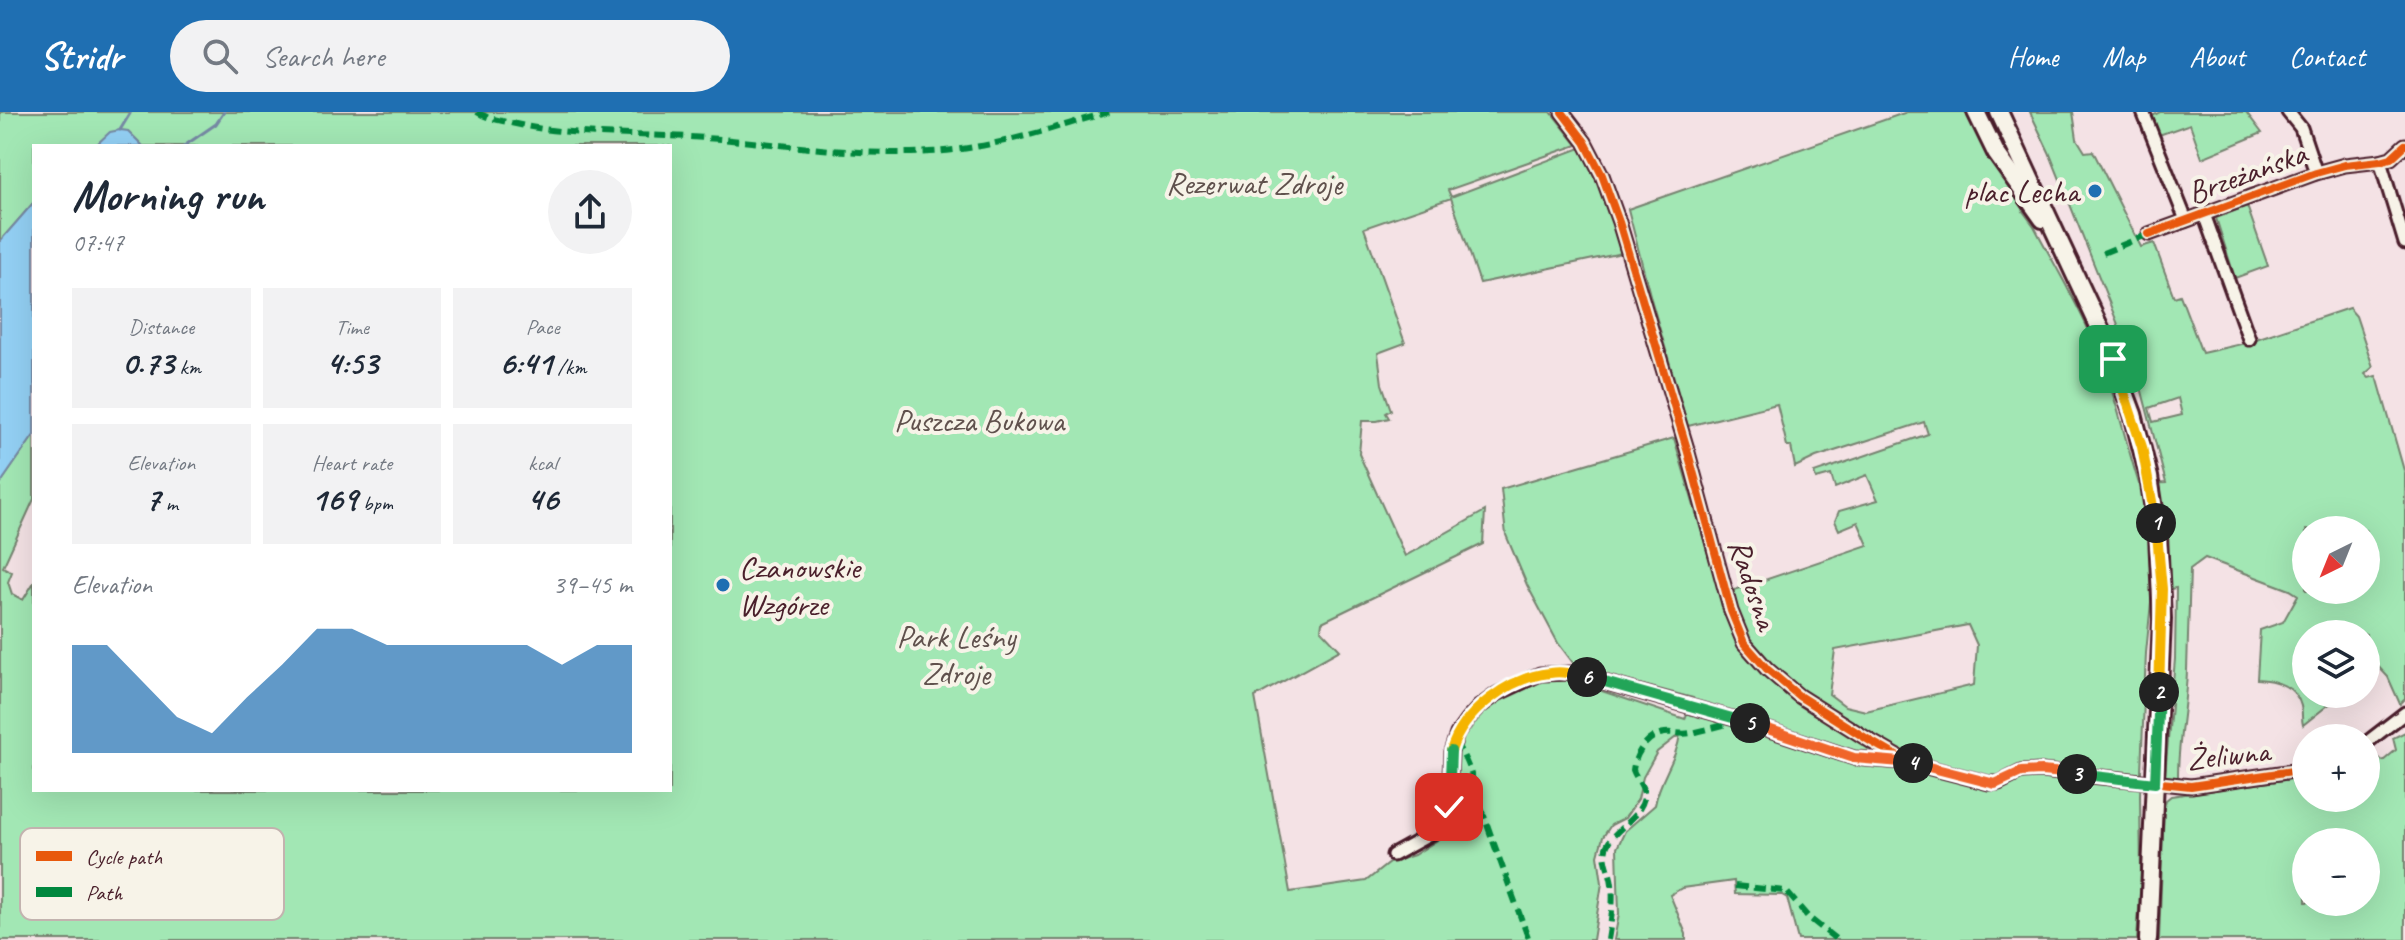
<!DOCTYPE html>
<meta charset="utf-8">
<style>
:root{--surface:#fff;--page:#f2f2f3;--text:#1f2937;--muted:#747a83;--accent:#1f6fb2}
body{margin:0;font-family:Caveat,sans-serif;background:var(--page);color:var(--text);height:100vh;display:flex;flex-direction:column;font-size:30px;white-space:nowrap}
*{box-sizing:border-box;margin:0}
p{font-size:26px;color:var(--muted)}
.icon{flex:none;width:44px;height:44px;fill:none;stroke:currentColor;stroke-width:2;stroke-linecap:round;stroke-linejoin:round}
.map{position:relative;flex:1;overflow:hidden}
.side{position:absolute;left:32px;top:32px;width:640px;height:648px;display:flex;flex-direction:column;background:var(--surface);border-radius:0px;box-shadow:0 8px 32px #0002}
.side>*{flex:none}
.needle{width:52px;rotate:223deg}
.fabs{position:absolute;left:2292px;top:404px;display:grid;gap:16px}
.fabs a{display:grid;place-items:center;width:88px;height:88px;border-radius:50%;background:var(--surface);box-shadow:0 8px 32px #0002;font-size:40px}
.pin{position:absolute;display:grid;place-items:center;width:68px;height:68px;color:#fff;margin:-34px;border-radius:16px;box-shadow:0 4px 12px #0006}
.km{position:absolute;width:40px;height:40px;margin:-20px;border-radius:50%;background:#222;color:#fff;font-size:22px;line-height:40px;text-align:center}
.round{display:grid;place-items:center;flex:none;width:84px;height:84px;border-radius:42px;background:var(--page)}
.head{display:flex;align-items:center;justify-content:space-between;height:136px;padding:0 40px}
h1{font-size:44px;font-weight:600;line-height:60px}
.figures{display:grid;grid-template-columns:repeat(3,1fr);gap:12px;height:136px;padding:8px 40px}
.figures div{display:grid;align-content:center;border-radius:0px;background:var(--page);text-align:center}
.figures b{font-size:34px;font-weight:600}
.figures small{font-size:22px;font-weight:400}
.figures p{font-size:22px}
.chart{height:224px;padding:16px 40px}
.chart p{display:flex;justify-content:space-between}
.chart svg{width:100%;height:144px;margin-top:8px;fill:var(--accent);opacity:.7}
header{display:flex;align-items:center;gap:48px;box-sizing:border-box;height:112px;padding:0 40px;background:var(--accent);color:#fff}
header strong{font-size:38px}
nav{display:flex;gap:44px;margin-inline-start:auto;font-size:28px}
.search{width:560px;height:72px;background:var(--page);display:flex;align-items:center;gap:20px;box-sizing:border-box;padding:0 28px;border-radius:44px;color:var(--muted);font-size:30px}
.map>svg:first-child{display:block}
.green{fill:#a2e7b4;stroke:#768370;stroke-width:2;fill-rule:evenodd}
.water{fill:#93d0f4;stroke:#7689a4;stroke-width:2}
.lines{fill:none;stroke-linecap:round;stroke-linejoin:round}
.stream{stroke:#7689a4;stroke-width:3}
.minor-casing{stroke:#4a1f2b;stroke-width:17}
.secondary-casing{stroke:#4a1f2b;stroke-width:22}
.minor{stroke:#f7f3e8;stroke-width:11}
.secondary{stroke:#f7f3e8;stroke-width:16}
.quiet{stroke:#00873e;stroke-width:6;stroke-dasharray:12 6;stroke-linecap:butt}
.cycleway-casing{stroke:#f7f3e8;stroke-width:13}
.cycleway{stroke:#e8590c;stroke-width:8}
.split-1-casing{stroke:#fff;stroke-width:16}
.split-2-casing{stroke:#fff;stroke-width:16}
.split-3-casing{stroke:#fff;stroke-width:16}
.split-4-casing{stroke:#fff;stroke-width:16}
.split-5-casing{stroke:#fff;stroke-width:16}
.split-6-casing{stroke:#fff;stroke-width:16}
.split-7-casing{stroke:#fff;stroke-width:16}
.split-8-casing{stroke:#fff;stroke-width:16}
.split-1{stroke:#f5b400;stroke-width:10}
.split-2{stroke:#f5b400;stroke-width:10}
.split-3{stroke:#22a559;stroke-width:10}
.split-4{stroke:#f0652b;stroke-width:10}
.split-5{stroke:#f0652b;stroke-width:10}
.split-6{stroke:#22a559;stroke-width:10}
.split-7{stroke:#f5b400;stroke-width:10}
.split-8{stroke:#22a559;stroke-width:10}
.poi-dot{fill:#1f6fb2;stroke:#f7f3e8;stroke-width:3}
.labels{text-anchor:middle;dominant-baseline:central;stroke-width:8;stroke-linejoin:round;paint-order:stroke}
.street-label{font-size:32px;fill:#4a1f2b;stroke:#f7f3e8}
.park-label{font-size:32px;fill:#60514d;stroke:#f7f3e8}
.poi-label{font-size:32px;fill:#4a1f2b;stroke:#f7f3e8;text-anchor:end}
.key{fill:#f7f3e8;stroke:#c3b3af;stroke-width:2}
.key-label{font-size:22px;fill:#4a1f2b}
</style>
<header>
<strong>Stridr</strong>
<div class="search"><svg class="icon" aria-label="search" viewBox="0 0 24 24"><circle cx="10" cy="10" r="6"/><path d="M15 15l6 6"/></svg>Search here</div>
<nav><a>Home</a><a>Map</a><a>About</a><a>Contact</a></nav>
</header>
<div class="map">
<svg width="2405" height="828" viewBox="0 0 2405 828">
<rect width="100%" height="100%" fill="#f4e2e5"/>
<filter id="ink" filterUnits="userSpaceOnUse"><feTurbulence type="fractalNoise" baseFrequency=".0125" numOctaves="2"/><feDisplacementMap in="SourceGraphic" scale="16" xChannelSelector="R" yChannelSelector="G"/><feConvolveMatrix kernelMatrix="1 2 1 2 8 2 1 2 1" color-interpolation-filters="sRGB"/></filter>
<g filter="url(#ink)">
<g class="green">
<path d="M0 0H1551L1577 33 1448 78 1451 85 1583 35 1606 86 1622 141 1480 171 1451 86 1364 116 1405 231 1378 241 1382 272 1391 298 1386 301 1389 306 1377 309H1362L1359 342 1405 444 1485 399 1483 432 1322 510 1321 518 1340 538 1255 585 1290 780 1366 769 1389 751 1414 743 1439 727 1460 689 1456 646 1463 625 1478 606 1500 586 1525 575 1547 567 1572 569 1685 607 1693 586 1577 556 1558 531 1527 473 1506 423 1501 377 1674 326 1720 483 1868 433 1858 410 1839 418 1835 409 1839 399 1878 388 1867 363 1835 376 1831 363 1816 367 1814 361 1928 322 1924 310 1816 345 1795 355 1791 334H1787L1777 292 1688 314 1651 187 1628 97 1907 0H1967L1976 19 2026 96 2023 99 2034 114C2054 152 2077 190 2094 230 2114 276 2124 325 2139 372L2166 371 2137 260 2049 40 2030 0H2073L2077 27 2085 40 2093 39 2141 135 2154 131 2174 185 2180 183 2202 241 2241 232 2349 196 2356 204 2373 255 2365 262 2369 266 2376 264 2378 268 2405 362V587L2400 592 2388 565 2375 551 2366 562V522H2306V582H2342L2303 613C2301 605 2303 602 2301 594 2296 574 2275 568 2257 567L2260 518 2283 510 2298 483 2290 478 2205 446 2190 457C2189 491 2188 524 2187 558 2186 594 2178 628 2178 664L2181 666H2168L2165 663 2175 547 2176 476 2152 480 2146 541 2140 683 2141 765 2137 828H1798L1787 786 1782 783 1735 782 1734 769 1682 776 1670 783 1686 822V828H1614L1619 802 1617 736 1625 719 1655 693C1659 667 1677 648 1680 622L1657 640 1643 665 1638 687 1625 706 1611 713 1603 725 1598 743 1602 771 1593 828H0V372L34 323V387L3 455 12 460 8 470 12 482 23 488 34 470V678H670V34H143L128 19C112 17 106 24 95 34H34V90L0 129ZM2178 286 2182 303 2153 310 2149 296ZM2306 418H2366V478H2306ZM1968 513 1977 533 1974 573 1866 599 1845 594 1829 582 1835 538Z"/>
<polygon points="2160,0 2246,0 2262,21 2202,46 2190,12 2159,23 2152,4"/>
<polygon points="2247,94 2268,154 2235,166 2216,106"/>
<path d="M2405 620V828H2159L2164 695 2166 688 2171 684 2306 665V686H2366V651L2379 646 2383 649 2396 638 2393 626ZM2366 730V790H2306V730Z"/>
</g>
<g class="water">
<polygon points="120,18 128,19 143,34 95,34 110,20"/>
<polygon points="34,90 34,323 0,372 0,129"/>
</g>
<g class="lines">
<g class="stream">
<polyline points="120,18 131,0"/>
<polyline points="184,34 216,12 224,0"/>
</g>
<g class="minor-casing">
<g id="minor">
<polyline points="1562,0 1585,30 1602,63 1619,110 1687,337 1731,499 1744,531 1767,557 1799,584 1872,630 1907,650 1989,671 1999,671 2021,660 2041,659 2191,674 2306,657"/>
<polyline points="2143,0 2186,108"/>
<polyline points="2288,0 2301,16 2316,61"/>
<polyline points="2380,49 2405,131"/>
<polyline points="2204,102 2249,227"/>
<polyline points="2149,122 2316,61 2345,53 2380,49 2391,46 2405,33"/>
<polyline points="2366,631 2405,601"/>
<polyline points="1393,743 1433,721 1444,709 1449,695 1451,640 1457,622 1467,608 1479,595 1497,582 1540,562 1572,561 1742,609 1854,646 1902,650"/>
</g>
</g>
<g class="secondary-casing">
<g id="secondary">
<polyline points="1976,0 1996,41 2043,107"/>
<polyline points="1999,0 2105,227 2133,302 2149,365 2158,424 2162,507 2148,828"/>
</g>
</g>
<use href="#minor" class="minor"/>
<use href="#secondary" class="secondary"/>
<g class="quiet">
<path d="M477 0C488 7 499 8 511 11 575 26 640 21 705 26 781 31 855 45 930 40 991 37 1050 17 1109 0"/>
<polyline points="2103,141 2149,122"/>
<path d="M1454 629C1471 651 1475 679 1484 704 1499 746 1514 787 1529 828"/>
<polyline points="1735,774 1786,779 1808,805 1837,828"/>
<path d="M1608 828C1611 810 1614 791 1612 772 1611 760 1603 749 1606 736 1612 717 1646 703 1644 681 1643 674 1636 666 1633 658 1635 642 1647 623 1665 621 1673 620 1682 623 1691 621 1708 618 1724 612 1742 609"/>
</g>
<g class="cycleway-casing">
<g id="cycleway">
<polyline points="1562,0 1585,30 1602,63 1619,110 1687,337 1731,499 1744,531 1767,557 1799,584 1872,630 1907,650 1989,671 1999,671 2021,660 2041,659 2191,674 2306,657"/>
<polyline points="2149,122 2316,61 2345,53 2380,49 2391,46 2405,33"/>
</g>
</g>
<use href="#cycleway" class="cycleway"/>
</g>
</g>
<g class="lines" filter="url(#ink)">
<g class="split-1-casing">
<polyline id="split-1" points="2113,247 2142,335 2156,411"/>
</g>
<g class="split-2-casing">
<polyline id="split-2" points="2156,411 2162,477 2159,580"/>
</g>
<g class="split-3-casing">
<polyline id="split-3" points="2077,662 2155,671 2159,580"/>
</g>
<g class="split-4-casing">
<polyline id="split-4" points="1913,651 1995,672 2021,660 2041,659 2077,662"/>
</g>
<g class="split-5-casing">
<polyline id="split-5" points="1750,611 1854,646 1913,651"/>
</g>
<g class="split-6-casing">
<polyline id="split-6" points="1587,565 1750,611"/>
</g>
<g class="split-7-casing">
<path id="split-7" d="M1451 639C1463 599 1510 565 1550 561 1563 559 1574 562 1587 565"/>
</g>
<g class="split-8-casing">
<polyline id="split-8" points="1449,695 1451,639"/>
</g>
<use href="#split-1" class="split-1"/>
<use href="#split-2" class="split-2"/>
<use href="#split-3" class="split-3"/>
<use href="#split-4" class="split-4"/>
<use href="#split-5" class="split-5"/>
<use href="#split-6" class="split-6"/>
<use href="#split-7" class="split-7"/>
<use href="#split-8" class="split-8"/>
</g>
<g class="poi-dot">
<circle cx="2095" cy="79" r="8"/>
<circle cx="723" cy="473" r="8"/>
</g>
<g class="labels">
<g class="street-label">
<text transform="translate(2247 61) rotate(-20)">Brzeżańska</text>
<text transform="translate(1753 472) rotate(71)">Radosna</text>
<text transform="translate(2228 643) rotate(-6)">Żeliwna</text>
</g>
<g class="park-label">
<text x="1254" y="71">Rezerwat Zdroje</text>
<text x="979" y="308">Puszcza Bukowa</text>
<text x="956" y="524">Park Leśny<tspan x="956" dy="37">Zdroje</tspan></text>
</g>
<g class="poi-label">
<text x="2079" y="79">plac Lecha</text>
<text x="739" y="455" text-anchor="start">Czanowskie<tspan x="739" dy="37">Wzgórze</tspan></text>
</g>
</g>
<rect x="20" y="716" width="264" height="92" rx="12" class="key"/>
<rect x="36" y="739" width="36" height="10" fill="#e8590c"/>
<rect x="36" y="775" width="36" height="10" fill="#00873e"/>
<g class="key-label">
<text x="86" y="752">Cycle path</text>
<text x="86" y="788">Path</text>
</g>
</svg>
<div class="fabs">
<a><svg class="needle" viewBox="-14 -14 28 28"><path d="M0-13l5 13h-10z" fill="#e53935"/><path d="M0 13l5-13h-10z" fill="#747a83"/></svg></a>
<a><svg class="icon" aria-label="layers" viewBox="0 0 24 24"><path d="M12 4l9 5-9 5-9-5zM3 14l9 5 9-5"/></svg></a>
<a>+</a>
<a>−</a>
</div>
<div class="pin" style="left:2113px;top:247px;background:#1e9e55"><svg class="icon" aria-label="arrive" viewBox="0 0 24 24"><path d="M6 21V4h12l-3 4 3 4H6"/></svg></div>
<div class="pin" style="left:1449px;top:695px;background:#d93025"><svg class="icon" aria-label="check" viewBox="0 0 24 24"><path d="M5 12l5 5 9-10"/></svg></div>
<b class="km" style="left:2156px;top:411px">1</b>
<b class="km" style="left:2159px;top:580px">2</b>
<b class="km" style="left:2077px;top:662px">3</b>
<b class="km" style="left:1913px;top:651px">4</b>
<b class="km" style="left:1750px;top:611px">5</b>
<b class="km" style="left:1587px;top:565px">6</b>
<section class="side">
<div class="head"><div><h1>Morning run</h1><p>07:47</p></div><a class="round"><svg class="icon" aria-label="share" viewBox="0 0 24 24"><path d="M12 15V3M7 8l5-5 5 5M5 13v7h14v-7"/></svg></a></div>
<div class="figures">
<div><p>Distance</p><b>0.73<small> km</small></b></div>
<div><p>Time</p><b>4:53</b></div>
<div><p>Pace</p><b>6:41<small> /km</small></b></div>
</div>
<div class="figures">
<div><p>Elevation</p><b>7<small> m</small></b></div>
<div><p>Heart rate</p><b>169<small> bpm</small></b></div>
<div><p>kcal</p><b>46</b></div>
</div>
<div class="chart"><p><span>Elevation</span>39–45 m</p>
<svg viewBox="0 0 160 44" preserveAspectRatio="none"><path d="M0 44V11L10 11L20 22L30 33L40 38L50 27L60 17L70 6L80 6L90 11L100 11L110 11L120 11L130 11L140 17L150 11L160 11V44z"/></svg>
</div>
</section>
</div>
